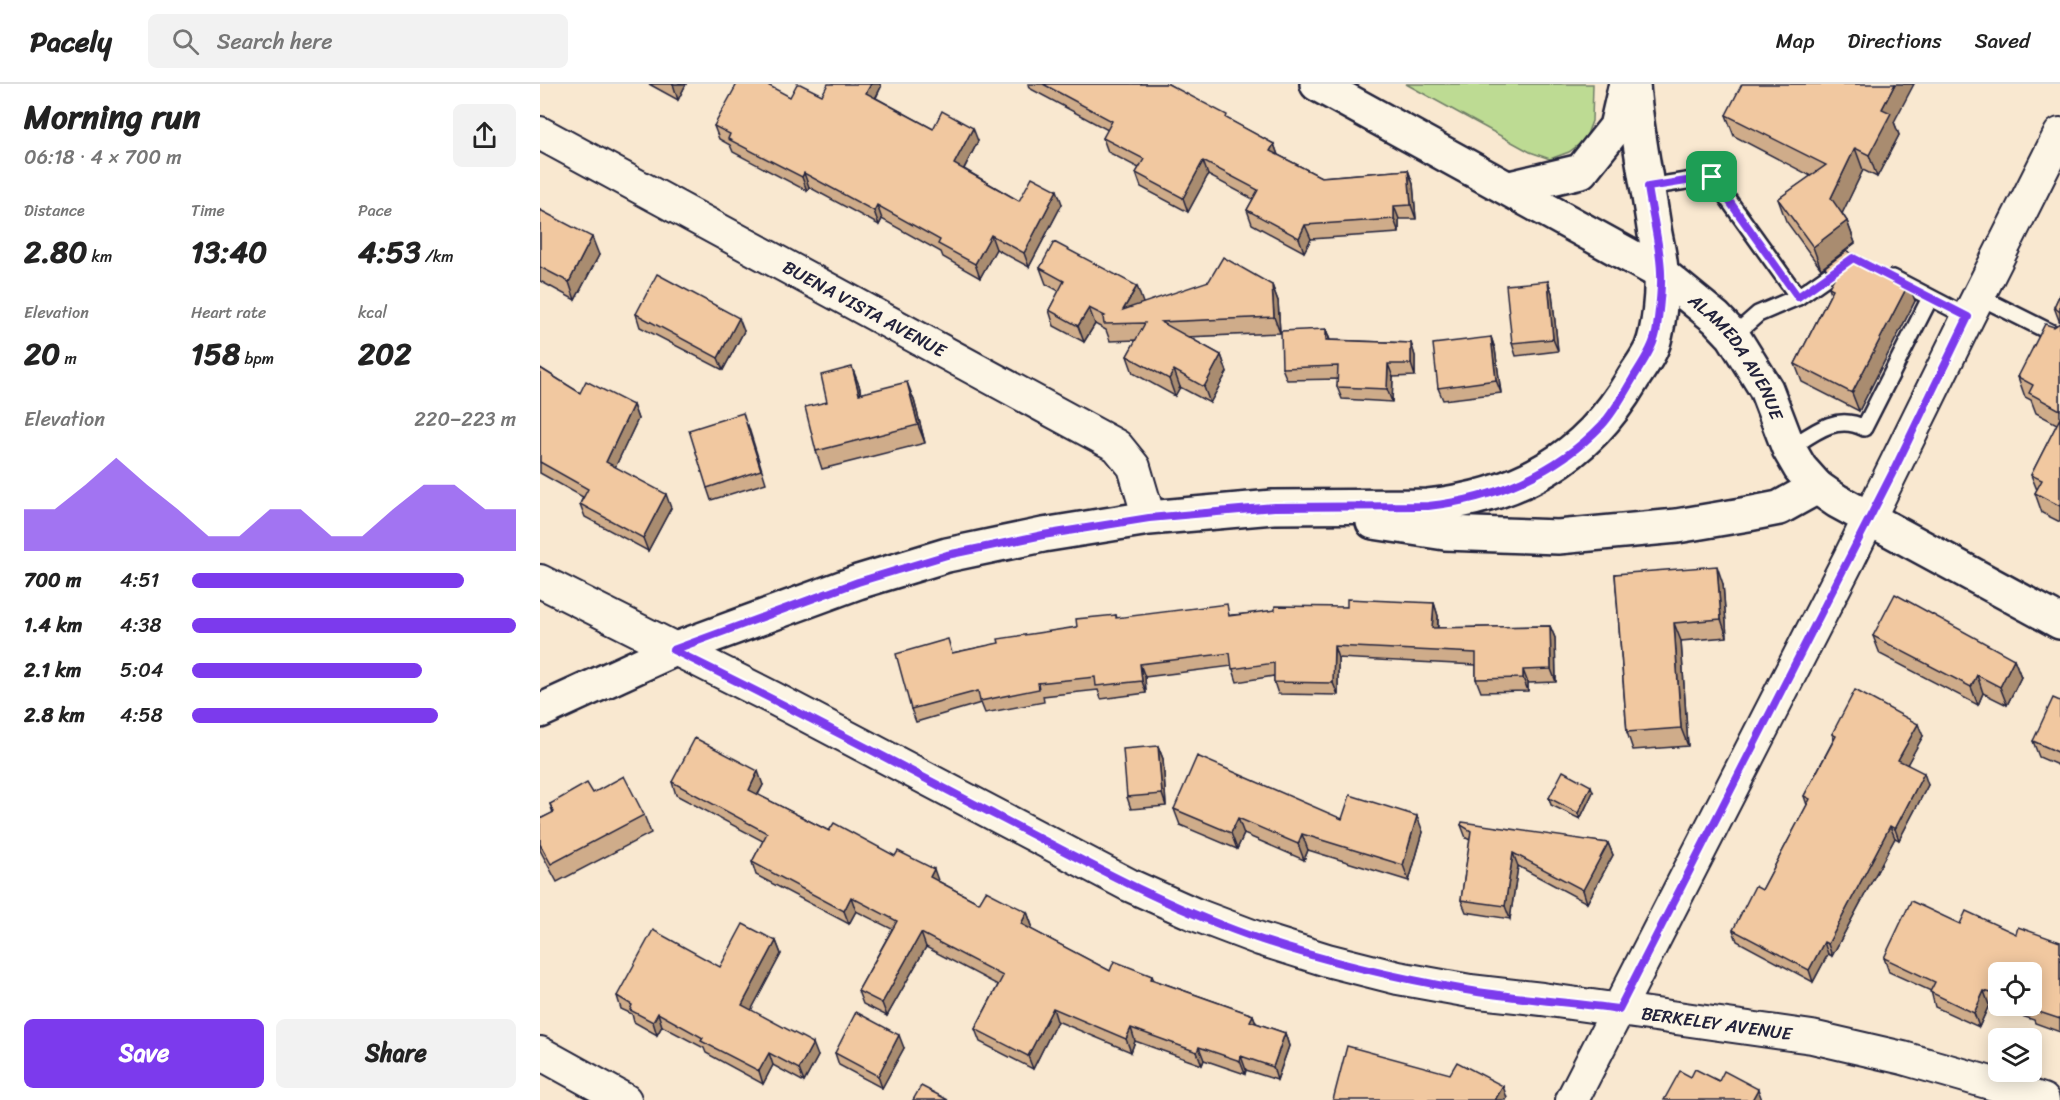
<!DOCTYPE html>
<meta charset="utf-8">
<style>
:root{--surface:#fff;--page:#f2f2f2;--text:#222;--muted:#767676;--line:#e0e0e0;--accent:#7c3aed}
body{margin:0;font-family:Sriracha,sans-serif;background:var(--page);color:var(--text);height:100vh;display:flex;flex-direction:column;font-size:22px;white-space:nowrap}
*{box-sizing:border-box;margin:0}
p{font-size:20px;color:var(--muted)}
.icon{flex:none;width:33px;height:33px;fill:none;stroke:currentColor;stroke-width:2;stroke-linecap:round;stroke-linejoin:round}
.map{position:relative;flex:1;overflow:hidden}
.side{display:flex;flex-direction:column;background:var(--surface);width:540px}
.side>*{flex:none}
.tools{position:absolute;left:1448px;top:878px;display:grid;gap:12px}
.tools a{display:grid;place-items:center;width:54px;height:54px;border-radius:9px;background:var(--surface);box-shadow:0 3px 15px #0003;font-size:30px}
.pin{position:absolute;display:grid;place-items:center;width:51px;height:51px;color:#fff;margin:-26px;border-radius:12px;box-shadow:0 3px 9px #0006}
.round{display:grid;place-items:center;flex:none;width:63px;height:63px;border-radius:9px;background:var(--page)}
.overview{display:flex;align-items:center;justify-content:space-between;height:102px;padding:0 24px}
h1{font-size:33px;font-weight:700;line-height:45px}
.figures{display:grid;grid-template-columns:repeat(3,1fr);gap:9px;height:102px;padding:6px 24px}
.figures div{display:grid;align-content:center}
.figures b{font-size:30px;font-weight:700}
.figures small{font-size:16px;font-weight:400}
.figures p{font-size:16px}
.chart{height:168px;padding:12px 24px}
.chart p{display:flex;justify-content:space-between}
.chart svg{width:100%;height:108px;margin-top:6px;fill:var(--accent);opacity:.7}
.button{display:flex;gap:12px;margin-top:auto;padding:12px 24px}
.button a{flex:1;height:69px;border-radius:9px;background:var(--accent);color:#fff;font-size:24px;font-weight:700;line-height:69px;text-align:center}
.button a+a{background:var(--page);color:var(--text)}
ul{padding:0 24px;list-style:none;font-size:20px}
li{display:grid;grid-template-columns:96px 72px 1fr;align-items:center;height:45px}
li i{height:15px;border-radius:8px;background:var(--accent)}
header{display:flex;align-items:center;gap:36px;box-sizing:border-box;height:84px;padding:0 30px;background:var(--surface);border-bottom:2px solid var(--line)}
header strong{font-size:28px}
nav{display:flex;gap:33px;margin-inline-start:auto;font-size:21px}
.search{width:420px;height:54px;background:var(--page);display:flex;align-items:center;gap:15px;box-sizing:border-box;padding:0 21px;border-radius:9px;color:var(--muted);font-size:22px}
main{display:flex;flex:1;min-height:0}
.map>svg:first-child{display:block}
.green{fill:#bddb93;stroke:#707e67;stroke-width:1.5}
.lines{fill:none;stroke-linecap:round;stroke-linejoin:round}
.lane-casing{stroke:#22223b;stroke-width:20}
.street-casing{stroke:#22223b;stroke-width:36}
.secondary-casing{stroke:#22223b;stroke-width:38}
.lane{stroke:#fcf5e5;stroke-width:15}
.street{stroke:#fcf5e5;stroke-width:32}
.secondary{stroke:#fcf5e5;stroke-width:33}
.wall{fill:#cfac8a;stroke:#22223b;stroke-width:1.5;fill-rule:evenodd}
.shaded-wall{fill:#a98c70;stroke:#22223b;stroke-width:1.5}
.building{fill:#f1c8a0;stroke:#22223b;stroke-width:1.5}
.route-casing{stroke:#fff;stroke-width:12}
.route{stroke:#7c3aed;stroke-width:8}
.labels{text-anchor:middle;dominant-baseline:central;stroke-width:4.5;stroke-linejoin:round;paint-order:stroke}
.street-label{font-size:18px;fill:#22223b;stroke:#fcf5e5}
</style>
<header>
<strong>Pacely</strong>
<div class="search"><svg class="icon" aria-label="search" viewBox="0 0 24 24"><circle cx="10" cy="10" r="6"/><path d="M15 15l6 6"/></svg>Search here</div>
<nav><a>Map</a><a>Directions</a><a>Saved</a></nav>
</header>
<main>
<section class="side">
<div class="overview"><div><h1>Morning run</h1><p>06:18 · 4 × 700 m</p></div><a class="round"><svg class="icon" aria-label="share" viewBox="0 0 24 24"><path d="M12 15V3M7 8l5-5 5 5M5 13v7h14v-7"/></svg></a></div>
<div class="figures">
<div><p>Distance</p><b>2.80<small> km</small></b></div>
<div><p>Time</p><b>13:40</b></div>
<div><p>Pace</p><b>4:53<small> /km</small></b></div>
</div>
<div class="figures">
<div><p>Elevation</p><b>20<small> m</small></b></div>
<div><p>Heart rate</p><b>158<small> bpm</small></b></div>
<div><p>kcal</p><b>202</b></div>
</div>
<div class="chart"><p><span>Elevation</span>220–223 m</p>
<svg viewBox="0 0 160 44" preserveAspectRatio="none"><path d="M0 44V27L10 27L20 17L30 6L40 17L50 27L60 38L70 38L80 27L90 27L100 38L110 38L120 27L130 17L140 17L150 27L160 27V44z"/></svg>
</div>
<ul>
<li><b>700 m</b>4:51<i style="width:84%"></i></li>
<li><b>1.4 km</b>4:38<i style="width:100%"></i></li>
<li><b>2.1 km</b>5:04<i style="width:71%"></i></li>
<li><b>2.8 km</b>4:58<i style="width:76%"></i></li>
</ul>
<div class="button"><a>Save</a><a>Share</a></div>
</section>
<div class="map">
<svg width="1520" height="1016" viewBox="0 0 1520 1016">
<rect width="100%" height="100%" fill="#f9e8d0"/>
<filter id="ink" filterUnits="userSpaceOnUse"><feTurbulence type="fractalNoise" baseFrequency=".0167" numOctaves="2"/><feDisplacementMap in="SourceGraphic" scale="12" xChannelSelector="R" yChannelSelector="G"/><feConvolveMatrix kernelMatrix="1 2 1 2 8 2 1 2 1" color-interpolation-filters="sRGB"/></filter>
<g filter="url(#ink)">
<polygon class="green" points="866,0 1053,0 1052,37 1045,56 1029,68 1010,75 990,68"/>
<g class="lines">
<g class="lane-casing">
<g id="lane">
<polyline points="1108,103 1172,93 1258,213 1218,230 1193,252"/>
<polyline points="1353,194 1428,233"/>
<polyline points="1438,212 1520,253"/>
<polyline points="1258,213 1305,180"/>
<path d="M1249 365C1272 350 1296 329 1324 344L1390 214"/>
</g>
</g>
<g class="street-casing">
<g id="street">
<path id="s1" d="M0 49 577 362 594 383 609 434"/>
<path id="s2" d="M0 497 233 614 589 801 654 830 720 855 787 876 858 894 930 907 1002 915 1272 953 1363 974 1454 1000 1503 1016"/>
<polyline points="0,969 85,1016"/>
<polyline points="1032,1016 1309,475 1428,233 1520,50"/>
</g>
</g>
<g class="secondary-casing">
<g id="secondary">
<path id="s3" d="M777 0 1121 189 1176 234 1193 252 1226 305 1249 365 1260 384 1277 403 1297 417 1520 538"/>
<polyline points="970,104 1041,87 1076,43 1085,4"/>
<polyline points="833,438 905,449 1018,453 1137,442 1208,430 1239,424 1277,403"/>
<path d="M0 627 133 566 318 498 407 471 503 451 609 434 733 423 888 422C978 412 1046 375 1092 296 1098 286 1106 276 1111 265 1119 247 1122 209 1121 189 1121 174 1116 158 1114 144 1107 96 1096 48 1093 0"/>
</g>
</g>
<use href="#lane" class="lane"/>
<use href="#street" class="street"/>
<use href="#secondary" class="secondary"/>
</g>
<g class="wall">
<polygon points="109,0 146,0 138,16"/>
<polygon points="488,0 628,0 689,36 734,60 738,71 781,93 868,86 873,100 876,135 859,135 859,149 771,155 764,168 712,140 707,126 713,115 668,91 648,128 601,103 596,89 599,84 568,68 563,54 568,46 489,4"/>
<polygon points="341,3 336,14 393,45 438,57 424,85 479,117 522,120 489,183 456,165 440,194 403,173 401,168 342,135 339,141 269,103 267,107 193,68 190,61 179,55 174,42 250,13 282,11"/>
<polygon points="1186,31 1354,38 1359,51 1337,93 1323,86 1302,129 1307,137 1315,159 1281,185 1246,137 1238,115 1271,92 1194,52"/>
<polygon points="0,126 59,171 35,216 0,197"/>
<polygon points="1285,183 1375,217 1319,327 1262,298 1255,280 1291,209 1289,203 1291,199"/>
<polygon points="500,184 603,219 602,220 732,201 738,217 740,249 648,253 681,271 687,288 670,319 640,303 635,312 593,289 587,272 596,256 570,257 566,246 555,240 544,258 514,242 509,226 519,207 506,200"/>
<polygon points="1008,197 1012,209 1018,267 976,272 972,259"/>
<polygon points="1520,210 1520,438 1502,429 1495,409 1497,406 1491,391 1517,340 1496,329 1491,316 1485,313 1478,293 1514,243 1520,239 1514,223"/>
<polygon points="96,230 204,247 183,286 100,243"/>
<polygon points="786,245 790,256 871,259 875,272 875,292 853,293 852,318 802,315 797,303 798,295 747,296 742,284"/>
<polygon points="951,253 955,265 961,309 903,316 898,304"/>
<polygon points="0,284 40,309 93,321 98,335 75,383 131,424 108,467 45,433 40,420 43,413 0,389"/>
<polygon points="319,301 321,310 374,316 385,359 282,385 276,367 287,318"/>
<polygon points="208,341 226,399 171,416 167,404"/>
<polygon points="1075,490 1183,500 1187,553 1141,557 1148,662 1093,666 1087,648"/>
<polygon points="894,519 898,532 898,544 1010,542 1015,554 1016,598 988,599 988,607 941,608 936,595 936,581 798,574 798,611 738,610 734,598 734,592 697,598 692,582 605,593 606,609 561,615 558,606 503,612 504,618 445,629 441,619 376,638 371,625 413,569 537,543 576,531 577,534 691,531 807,523"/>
<polygon points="1333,552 1474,575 1481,593 1467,621 1443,609 1438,621 1340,570"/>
<polygon points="1520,617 1520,682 1499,673 1493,657"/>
<polygon points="1292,650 1383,652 1367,680 1388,701 1359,756 1355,754 1292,872 1288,870 1273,898 1197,857 1193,846 1222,806 1267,721 1264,712 1294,655"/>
<polygon points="618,662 623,675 626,722 591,725 587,713"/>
<polygon points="132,698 223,701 218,711 289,747 398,797 439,819 487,828 492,842 490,845 570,887 612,892 614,896 713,931 716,939 745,949 749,962 737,996 706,986 705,990 664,976 662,981 595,957 591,968 517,937 493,985 440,958 435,945 458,901 386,863 347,932 323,920 318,907 352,845 316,827 309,840 216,791 212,778 223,757 136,711"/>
<polygon points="1053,708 1040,735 1011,721 1009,714"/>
<polygon points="53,709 104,731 111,749 17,798 0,766 0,735 13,729 10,720"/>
<polygon points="634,725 802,735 883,748 869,797 768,766 764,776 704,750 697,765 640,741"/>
<polygon points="921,741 1068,759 1073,771 1047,819 978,782 970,835 926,828 921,816 930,756 926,754"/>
<path d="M1420 840 1520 858V948L1495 939 1494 936 1449 921 1439 943 1395 923 1391 907 1349 888 1344 874ZM1458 888 1491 921H1458Z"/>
<polygon points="236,857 241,870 211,926 278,972 264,998 233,981 223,1000 166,969 164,964 122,942 117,951 94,938 92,930 81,925 77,912 180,883"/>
<polygon points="364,964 342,1004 299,981 295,969"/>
</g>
<g class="shaded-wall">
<polygon points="133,0 146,0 138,16"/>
<polygon points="331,0 340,0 341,3 331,22 326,9"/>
<polygon points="1355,0 1374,0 1354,38 1359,51 1337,93 1329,71 1342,25"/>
<polygon points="433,44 438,57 419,94 414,80"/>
<polygon points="734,60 739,74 730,67"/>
<polygon points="1315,64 1323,86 1299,136 1291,114"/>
<polygon points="663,77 668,91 648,128 643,114"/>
<polygon points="868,86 873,100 876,135 871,121"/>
<polygon points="264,89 269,103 267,107 262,93"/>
<polygon points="517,106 522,120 489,183 484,169"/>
<polygon points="337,121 342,135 339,141 334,127"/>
<polygon points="854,122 859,135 859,149 854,135"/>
<polygon points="1307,137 1315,159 1281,185 1273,163"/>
<polygon points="765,141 771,155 764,168 759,154"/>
<polygon points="451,151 456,165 440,194 435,180"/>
<polygon points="52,153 59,171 35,216 29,198"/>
<polygon points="1008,197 1012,209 1018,267 1013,255"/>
<polygon points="1369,199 1375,217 1319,327 1312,309"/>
<polygon points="732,201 738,217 740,249 734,233"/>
<polygon points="597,202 603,219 591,239 583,226"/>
<polygon points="549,224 555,240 544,258 538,242"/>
<polygon points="199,234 204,247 183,286 178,274"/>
<polygon points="786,245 790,258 786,256"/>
<polygon points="951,253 955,265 961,309 956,296"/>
<polygon points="871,259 875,272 875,292 871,280"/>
<polygon points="681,271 687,288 670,319 664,303"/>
<polygon points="848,280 853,293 852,318 847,305"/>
<polygon points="312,283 319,301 325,328 319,310"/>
<polygon points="634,286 640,303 635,312 629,295"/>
<polygon points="367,298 374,316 385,359 378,341"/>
<polygon points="93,321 98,335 71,392 66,378"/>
<polygon points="126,410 131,424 108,467 103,454"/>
<polygon points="1177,482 1183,500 1187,553 1181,535"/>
<polygon points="894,519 898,532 897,557 892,544"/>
<polygon points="1134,539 1141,557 1148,662 1141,644"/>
<polygon points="1010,542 1015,554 1016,598 1011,585"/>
<polygon points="794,562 798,574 798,611 793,599"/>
<polygon points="1474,575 1481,593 1467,621 1460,603"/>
<polygon points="600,580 605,593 606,609 602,597"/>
<polygon points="983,586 988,599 988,607 983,594"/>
<polygon points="1437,591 1443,609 1438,621 1431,603"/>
<polygon points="1378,640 1383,652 1363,688 1358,676"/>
<polygon points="618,662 623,675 626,722 622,710"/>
<polygon points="218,687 223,701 213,719 209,706"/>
<polygon points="1384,689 1388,701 1359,756 1355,745"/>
<polygon points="1051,702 1053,708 1040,735 1038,729"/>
<polygon points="877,732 883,748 869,797 863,781"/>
<polygon points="698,734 704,750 697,765 691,749"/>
<polygon points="1350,742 1355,754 1292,872 1288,860"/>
<polygon points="762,750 768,766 764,776 758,760"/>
<polygon points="1068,759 1073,771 1047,819 1043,806"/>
<polygon points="973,769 978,782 970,835 965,822"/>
<polygon points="394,785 399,799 390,793"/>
<polygon points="311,813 316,827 309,840 304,827"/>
<polygon points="487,828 492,842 485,853 481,840"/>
<polygon points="381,849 386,863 347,932 342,919"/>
<polygon points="236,857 241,870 207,934 202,921"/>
<polygon points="1284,858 1288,870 1273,898 1269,886"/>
<polygon points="1444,907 1449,921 1439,943 1434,929"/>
<polygon points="513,924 517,937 493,985 488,972"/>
<polygon points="118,929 122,942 117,951 113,938"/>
<polygon points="713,931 718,944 710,937"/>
<polygon points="591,944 595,957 591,968 586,955"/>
<polygon points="745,949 749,962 737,996 733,983"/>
<polygon points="359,951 364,964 342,1004 338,992"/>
<polygon points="273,959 278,972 264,998 259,985"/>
<polygon points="659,963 664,976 662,981 657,968"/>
<polygon points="229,969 233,981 223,1000 219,987"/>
<polygon points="701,972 706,986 705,990 700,977"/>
<polygon points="963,1002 967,1014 966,1016 955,1016"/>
<polygon points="1218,1005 1222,1016 1212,1016"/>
</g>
<g class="building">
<polygon points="197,0 226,0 250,13 257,0 260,0 282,11 288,0 331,0 326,9 393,45 402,27 433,44 414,80 479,117 492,93 517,106 484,169 451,151 435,180 398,160 400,156 337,121 334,127 264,89 262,93 188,55 190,50 174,42"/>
<polygon points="503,0 628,0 687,31 686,34 734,60 730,67 781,93 868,86 871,121 854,122 854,135 765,141 759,154 707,126 718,106 663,77 643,114 596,89 604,75 563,54 572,37"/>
<polygon points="1202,0 1355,0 1342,25 1351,29 1329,71 1315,64 1291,114 1307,137 1273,163 1238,115 1286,81 1186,31"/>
<polygon points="0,126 52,153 29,198 0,183"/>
<polygon points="514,158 597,202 583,226 669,197 683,173 732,201 734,233 621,238 681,271 664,303 634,286 629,295 587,272 605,239 564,240 563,233 565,232 549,224 538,242 509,226 524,197 500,184"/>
<polygon points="1307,167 1369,199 1312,309 1255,280 1293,205 1289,203 1294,194 1285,183"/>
<polygon points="117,190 199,234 178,274 96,230"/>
<polygon points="1008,197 1013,255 972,259 966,201"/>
<polygon points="1520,210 1520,228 1514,223"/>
<polygon points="1520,239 1520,326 1489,309 1493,301 1478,293 1505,240 1514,243"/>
<polygon points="786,245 786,256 871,259 871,280 848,280 847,305 797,303 798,282 742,284 741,247"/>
<polygon points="951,253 956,296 898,304 893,260"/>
<polygon points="312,283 319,310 367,298 378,341 276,367 265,323 287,318 281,291"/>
<polygon points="0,284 40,309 46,297 93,321 66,378 126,410 103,454 40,420 48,405 0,378"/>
<polygon points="203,329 221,386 167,404 149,346"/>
<polygon points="1520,334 1520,422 1495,409 1502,396 1491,391"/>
<polygon points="1177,482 1181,535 1134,539 1141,644 1087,648 1075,490"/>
<polygon points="1355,510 1474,575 1460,603 1437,591 1431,603 1333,552"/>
<polygon points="807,515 894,519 892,544 1010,542 1011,585 983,586 983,594 936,595 936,569 794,562 793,599 734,598 734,579 692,585 690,569 600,580 602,597 556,602 555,593 498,599 499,605 440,617 438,607 371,625 356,570 408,555 412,569 459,559 458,555 537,543 536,535 576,531 576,534 687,520 689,532 735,526 735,522 807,523"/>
<polygon points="1315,606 1378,640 1358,676 1384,689 1355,745 1350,742 1288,860 1284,858 1269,886 1193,846 1215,802 1222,806 1270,715 1264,712 1296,652 1292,650"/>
<polygon points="1513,614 1520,617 1520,669 1493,657"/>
<polygon points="155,654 218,687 209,706 289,747 294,739 355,772 358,767 394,785 390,793 439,819 446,807 487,828 481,840 570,887 574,877 612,892 611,895 713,931 710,937 745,949 733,983 701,972 700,977 659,963 657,968 591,944 586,955 513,924 488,972 435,945 463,892 381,849 342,919 318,907 357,837 311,813 304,827 212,778 227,749 132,698"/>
<polygon points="618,662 622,710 587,713 583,665"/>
<polygon points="657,672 802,735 810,711 877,732 863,781 762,750 758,760 698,734 691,749 634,725"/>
<polygon points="1023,687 1051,702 1038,729 1009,714"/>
<polygon points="84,692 104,731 11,780 0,760 0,735 14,728 10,720 47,699 53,709"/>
<polygon points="922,738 1068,759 1043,806 973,769 965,822 921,816 931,747 921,741"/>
<polygon points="1371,817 1420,840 1426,827 1476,850 1478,843 1520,858 1520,935 1490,925 1491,922 1487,921 1491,921 1491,888 1458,888 1458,911 1444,907 1434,929 1390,908 1395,898 1344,874"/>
<polygon points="203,840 236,857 202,921 273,959 259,985 229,969 219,987 161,957 163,954 118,929 113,938 90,926 92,921 77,912 113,846 180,883"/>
<polygon points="316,928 359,951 338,992 295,969"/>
<polygon points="807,962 910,990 917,978 963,1002 955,1016 793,1016"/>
<polygon points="1155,985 1179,997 1184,987 1218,1005 1212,1016 1124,1016 1140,987 1151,993"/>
<polygon points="381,1002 408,1016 373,1016"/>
</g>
</g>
<g class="lines" filter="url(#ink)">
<g class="route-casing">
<path id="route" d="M1172 93 1258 213 1313 174 1428 233 1355 384 1079 925C1028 918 977 915 926 906 857 894 789 878 722 856 629 825 544 777 457 732 350 676 243 619 133 566L318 498 407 471 503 451 609 434 734 423 888 422C954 415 1016 389 1062 341 1074 328 1083 311 1092 296 1102 279 1115 262 1117 243 1119 226 1122 206 1121 188 1120 160 1112 131 1108 103Z"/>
</g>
<use href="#route" class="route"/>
</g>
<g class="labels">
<g class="street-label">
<text stroke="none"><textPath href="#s1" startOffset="369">BUENA VISTA AVENUE</textPath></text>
<text stroke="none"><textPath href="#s3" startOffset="507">ALAMEDA AVENUE</textPath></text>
<text stroke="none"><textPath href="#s2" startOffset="1270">BERKELEY AVENUE</textPath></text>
</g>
</g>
</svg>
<div class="tools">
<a><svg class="icon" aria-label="locate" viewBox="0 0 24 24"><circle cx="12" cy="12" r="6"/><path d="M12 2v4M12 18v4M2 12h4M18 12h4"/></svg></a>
<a><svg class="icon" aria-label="layers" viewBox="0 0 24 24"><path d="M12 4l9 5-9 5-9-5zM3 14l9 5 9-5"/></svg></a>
</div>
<div class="pin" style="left:1172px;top:93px;background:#1e9e55"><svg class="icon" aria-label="arrive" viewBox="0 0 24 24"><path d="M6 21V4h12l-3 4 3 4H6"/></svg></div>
</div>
</main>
